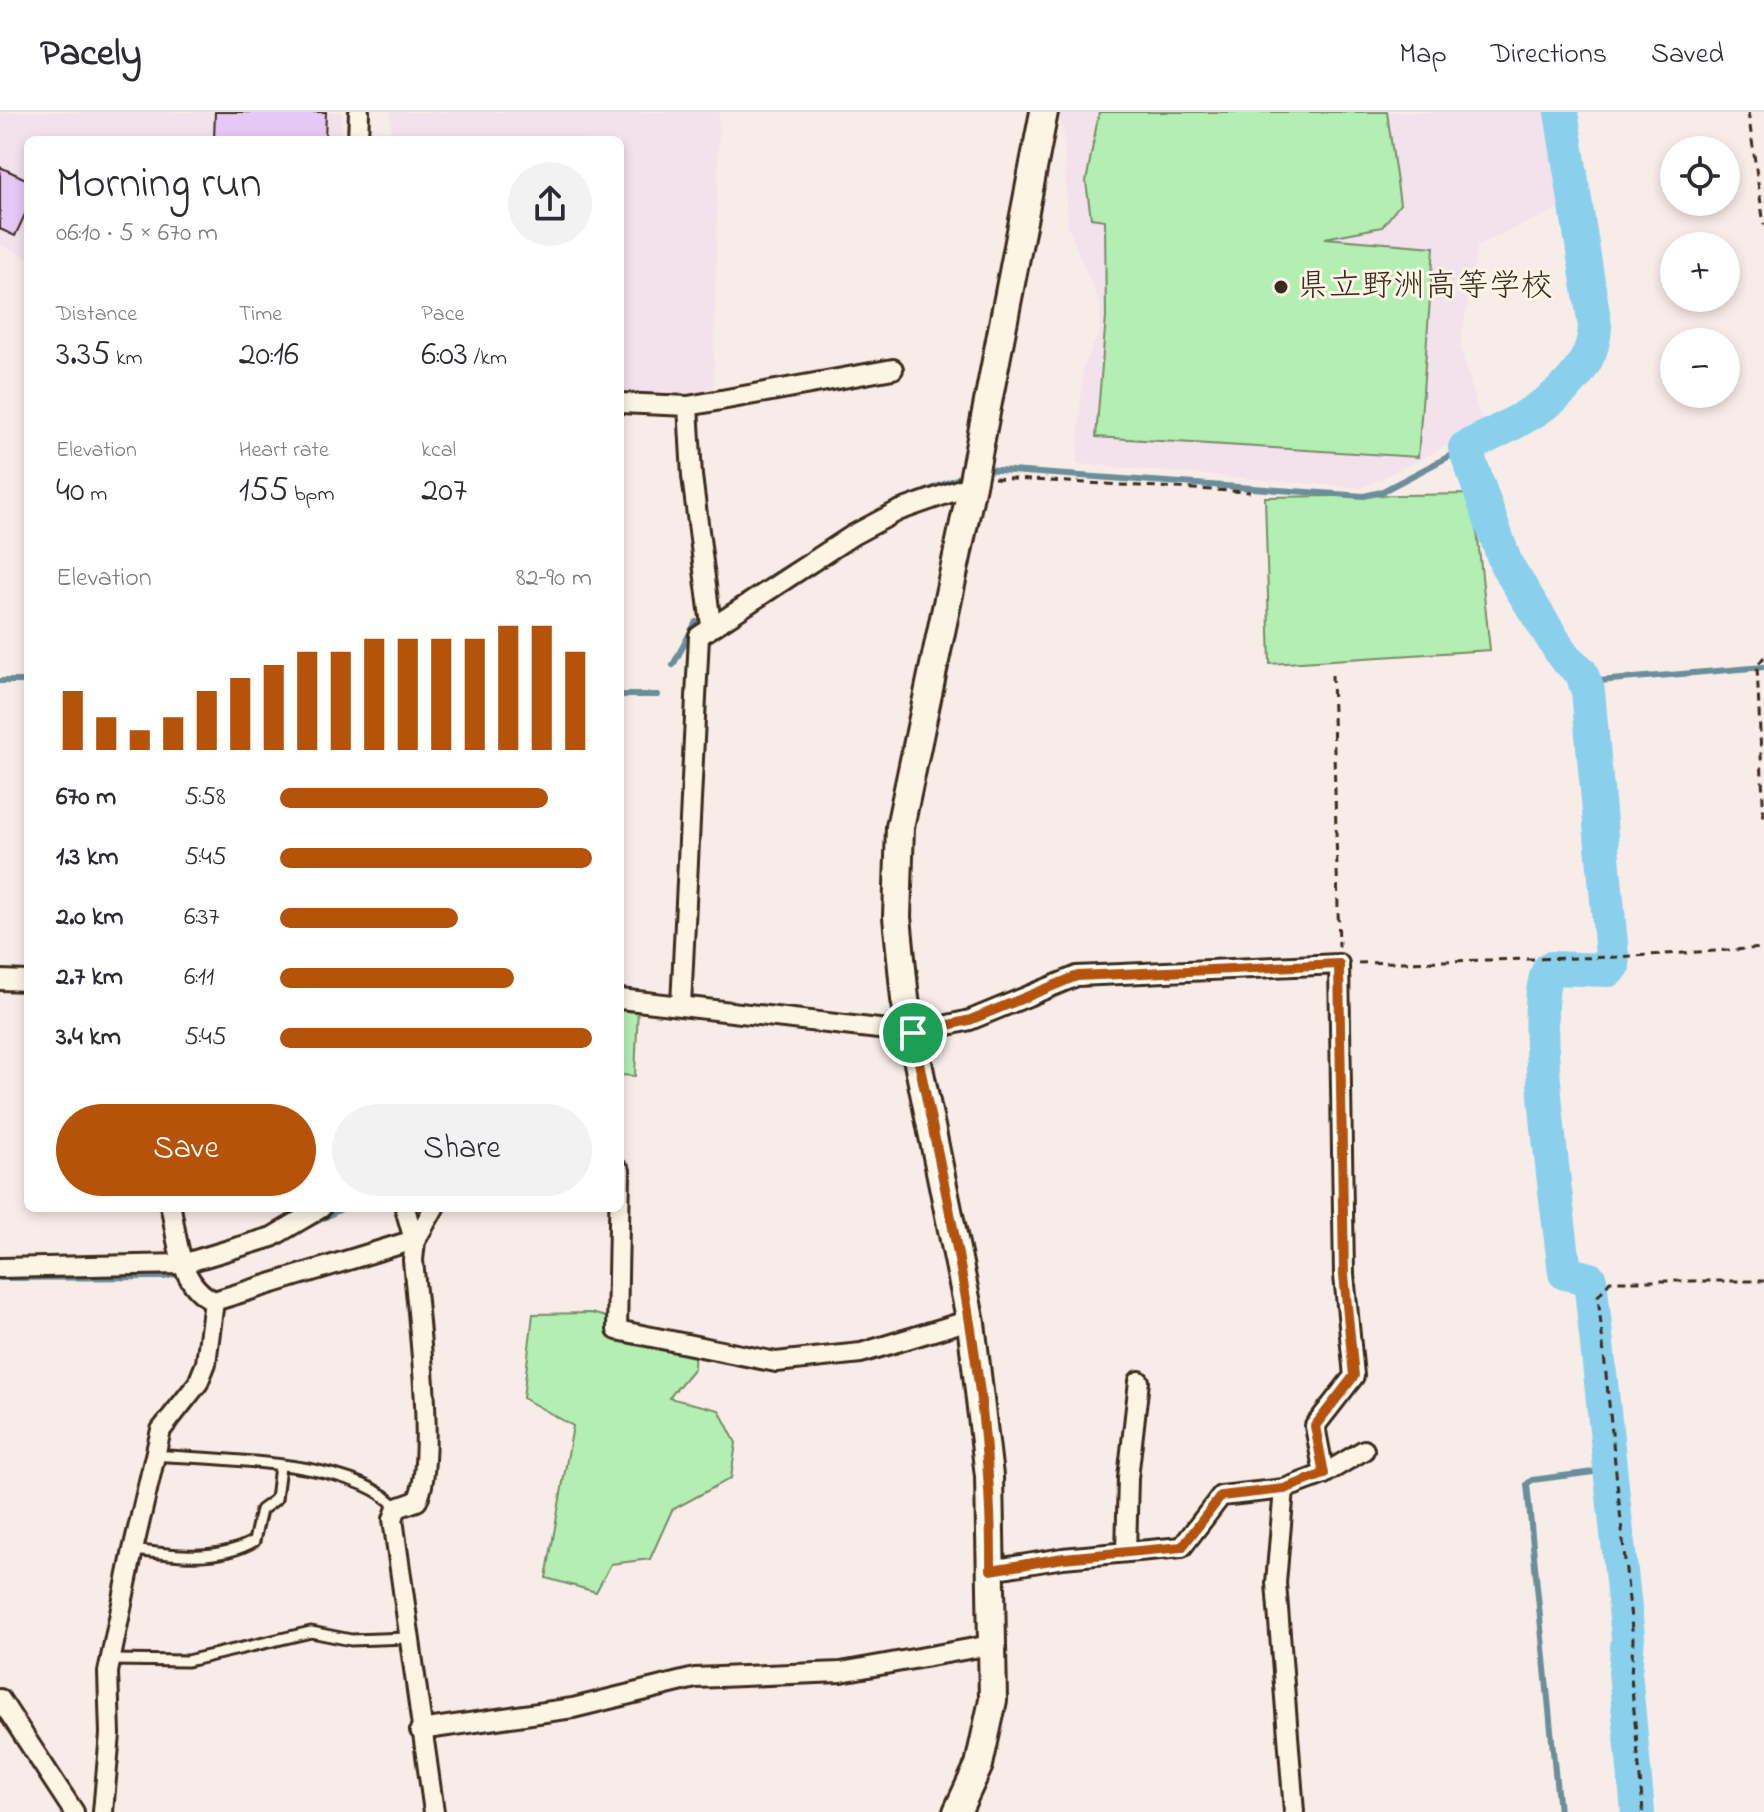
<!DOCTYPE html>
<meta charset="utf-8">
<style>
:root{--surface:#fff;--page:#f2f2f3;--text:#2b2b33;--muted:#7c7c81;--line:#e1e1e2;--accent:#b45309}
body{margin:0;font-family:"Indie Flower","Klee One",sans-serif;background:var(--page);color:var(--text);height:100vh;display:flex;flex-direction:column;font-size:30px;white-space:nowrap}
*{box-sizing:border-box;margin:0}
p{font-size:26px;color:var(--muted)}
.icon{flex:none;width:44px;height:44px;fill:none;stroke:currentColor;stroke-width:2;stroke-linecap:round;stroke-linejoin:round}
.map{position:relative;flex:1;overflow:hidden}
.panel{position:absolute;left:24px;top:24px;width:600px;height:1076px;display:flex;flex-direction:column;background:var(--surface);border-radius:12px;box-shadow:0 4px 12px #0003}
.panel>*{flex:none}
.buttons{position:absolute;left:1660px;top:24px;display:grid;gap:16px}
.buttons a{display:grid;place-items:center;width:80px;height:80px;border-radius:50%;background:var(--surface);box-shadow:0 4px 12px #0003;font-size:40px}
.pin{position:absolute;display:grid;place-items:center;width:68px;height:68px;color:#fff;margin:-34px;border:4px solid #fff;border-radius:50%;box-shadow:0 2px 8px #0007}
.round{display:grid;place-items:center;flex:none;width:84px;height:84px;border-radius:42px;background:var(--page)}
.summary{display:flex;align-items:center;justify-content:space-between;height:136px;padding:0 32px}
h1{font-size:44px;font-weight:600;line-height:60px}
.metrics{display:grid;grid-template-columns:repeat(3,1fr);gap:12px;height:136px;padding:8px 32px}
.metrics div{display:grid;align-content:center}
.metrics b{font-size:34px;font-weight:600}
.metrics small{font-size:22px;font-weight:400}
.metrics p{font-size:22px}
.chart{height:224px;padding:16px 32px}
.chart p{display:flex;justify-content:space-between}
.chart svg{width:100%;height:144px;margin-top:8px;stroke:var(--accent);stroke-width:6}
.primary-button{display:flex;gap:16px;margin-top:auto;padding:16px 32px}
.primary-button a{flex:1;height:92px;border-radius:48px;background:var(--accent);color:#fff;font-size:32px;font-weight:600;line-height:92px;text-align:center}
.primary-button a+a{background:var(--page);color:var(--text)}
ul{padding:0 32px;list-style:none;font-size:26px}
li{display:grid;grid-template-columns:128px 96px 1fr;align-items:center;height:60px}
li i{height:20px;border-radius:10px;background:var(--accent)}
header{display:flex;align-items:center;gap:48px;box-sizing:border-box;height:112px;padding:0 40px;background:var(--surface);border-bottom:2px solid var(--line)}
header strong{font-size:38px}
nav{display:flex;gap:44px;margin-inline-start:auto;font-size:28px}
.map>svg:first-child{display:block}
.built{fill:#f3e1ec}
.green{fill:#b3eeb3;stroke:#778c68;stroke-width:2}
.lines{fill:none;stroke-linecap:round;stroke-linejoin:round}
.stream{stroke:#6a8e9a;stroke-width:6}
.river{stroke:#8ad0ec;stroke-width:34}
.building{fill:#e6c7f5;stroke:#3b2a1e;stroke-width:2}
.lane-casing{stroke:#3b2a1e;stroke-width:15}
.street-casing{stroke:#3b2a1e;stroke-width:24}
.secondary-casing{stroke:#3b2a1e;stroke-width:32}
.path{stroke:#3b2a1e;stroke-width:3;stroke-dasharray:8 6;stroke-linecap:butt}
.lane{stroke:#fcf5e5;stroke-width:9}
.street{stroke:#fcf5e5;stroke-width:18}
.secondary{stroke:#fcf5e5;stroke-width:26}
.route-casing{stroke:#fff;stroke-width:16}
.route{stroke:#b45309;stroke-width:10}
.poi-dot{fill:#3b2a1e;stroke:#fcf5e5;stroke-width:3}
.labels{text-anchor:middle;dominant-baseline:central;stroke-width:6;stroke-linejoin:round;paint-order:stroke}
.poi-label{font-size:32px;fill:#3b2a1e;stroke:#fcf5e5;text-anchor:start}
</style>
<header>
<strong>Pacely</strong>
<nav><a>Map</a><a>Directions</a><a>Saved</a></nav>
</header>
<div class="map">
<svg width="1764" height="1700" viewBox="0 0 1764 1700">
<rect width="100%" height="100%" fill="#f8ece8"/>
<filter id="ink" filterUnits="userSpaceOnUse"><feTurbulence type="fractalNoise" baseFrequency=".0125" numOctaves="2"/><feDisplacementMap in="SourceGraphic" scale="16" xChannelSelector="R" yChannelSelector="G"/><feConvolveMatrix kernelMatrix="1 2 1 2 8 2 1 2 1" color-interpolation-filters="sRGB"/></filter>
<g filter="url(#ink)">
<g class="built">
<polygon points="0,0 342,0 342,28 28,28 28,146 0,133"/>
<polygon points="391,0 719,0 713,284 620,281 620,28 391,28"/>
<polygon points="1058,0 1551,0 1566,93 1478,133 1460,233 1478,299 1487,314 1362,376 1077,352 1083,255 1099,222 1101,194 1068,115 1064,24"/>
</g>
<g class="green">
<polygon points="1099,0 1387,0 1400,92 1382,115 1325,126 1434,135 1418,345 1096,325 1106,205 1105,108 1091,106 1086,70"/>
<polygon points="1473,382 1490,538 1270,552 1265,385"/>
<polygon points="620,893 638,894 635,964 620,963"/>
<polygon points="591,1201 695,1228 694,1256 669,1286 719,1298 736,1331 731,1366 672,1398 650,1447 611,1452 596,1480 546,1466 573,1314 523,1286 533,1202"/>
</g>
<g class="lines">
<g class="stream">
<polyline points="984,357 1364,384 1381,380 1465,336"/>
<polyline points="896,391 964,364"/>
<polyline points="769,466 797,449"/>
<polyline points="673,553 696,510"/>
<polyline points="0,569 28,569"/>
<polyline points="1587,570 1764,555"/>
<polyline points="620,583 658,583"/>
<polyline points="306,1115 343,1096"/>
<polyline points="206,1154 241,1143"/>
<polyline points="0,1166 164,1165 184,1160"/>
<polyline points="1559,1700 1527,1372 1532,1368 1609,1358"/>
</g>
<path class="river" d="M1561 0 1595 214C1593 279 1515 310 1465 336L1506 452 1564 545 1581 560 1588 579 1613 854 1609 858 1550 856C1526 887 1560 1112 1565 1161L1590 1167 1628 1525 1625 1560 1638 1700"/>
</g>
<g class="building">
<polygon points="215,0 326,0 325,28 214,28"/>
<polygon points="0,55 28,68 28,96 15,124 0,117"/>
</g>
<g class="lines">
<g class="lane-casing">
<g id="lane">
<path d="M154 1343C216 1348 356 1347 397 1396"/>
<path d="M133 1438C172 1443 218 1450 254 1429L261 1398 276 1387 280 1354"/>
<polyline points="110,1548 187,1549 311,1520 351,1528 408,1526"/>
</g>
</g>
<g class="street-casing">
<g id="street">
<polyline points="358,28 359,0"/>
<polyline points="620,291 688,294 692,364 711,513"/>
<polyline points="688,294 893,257"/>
<polyline points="0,868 28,869"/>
<polyline points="620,887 913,921 970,908 1077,864 1339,852 1344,1163 1354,1264 1315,1314 1324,1362 1284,1377 1276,1471 1294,1700"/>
<polyline points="681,893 699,524 853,423 898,399 972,373"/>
<polyline points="620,1059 617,1218 776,1250 861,1241 970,1208"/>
<path d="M171 1096C178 1130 179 1173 214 1189L414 1128 405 1096"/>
<polyline points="0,1156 182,1152 272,1125 321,1096"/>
<polyline points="1324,1362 1364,1338"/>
<polyline points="1126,1440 1128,1366 1139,1269"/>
<polyline points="991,1458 1063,1446 1182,1435 1221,1384 1284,1377"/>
<polyline points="0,1587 74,1700"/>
<polyline points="420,1618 573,1596 695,1566 841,1560 991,1533"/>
<polyline points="103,1700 110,1622 108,1560 133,1438 161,1318 198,1271 206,1251 214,1189"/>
<path d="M434 1700 393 1407 397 1396 417 1389C437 1353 417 1196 413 1148L415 1129 434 1096"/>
</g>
</g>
<g class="secondary-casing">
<polyline id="secondary" points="957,1700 979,1653 993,1588 989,1364 971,1211 905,887 897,805 900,715 972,373 1044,0"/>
</g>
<g class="path">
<polyline points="1748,0 1764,113"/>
<polyline points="994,366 1250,380"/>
<polyline points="1764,545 1757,554 1764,710"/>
<polyline points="1332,563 1339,835"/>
<polyline points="1358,851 1617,845 1764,836"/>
<polyline points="1643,1700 1631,1565 1633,1527 1598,1184 1610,1169 1764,1169"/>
</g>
<use href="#lane" class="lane"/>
<use href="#street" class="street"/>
<use href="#secondary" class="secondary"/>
</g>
</g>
<g class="lines" filter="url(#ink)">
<g class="route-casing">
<path id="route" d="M1339 852 1344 1163 1354 1264 1315 1314 1324 1362 1284 1377 1221 1384 1182 1435 1063 1446 991 1458C993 1277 949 1099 913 921L970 908 1077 864Z"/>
</g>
<use href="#route" class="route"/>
</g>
<circle class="poi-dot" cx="1281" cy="175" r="8"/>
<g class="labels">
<g class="poi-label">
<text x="1297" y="175">県立野洲高等学校</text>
</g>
</g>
</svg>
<div class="buttons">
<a><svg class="icon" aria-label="locate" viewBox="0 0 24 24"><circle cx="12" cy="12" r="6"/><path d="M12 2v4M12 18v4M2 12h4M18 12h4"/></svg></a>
<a>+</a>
<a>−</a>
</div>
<div class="pin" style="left:913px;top:921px;background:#1e9e55"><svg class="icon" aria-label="arrive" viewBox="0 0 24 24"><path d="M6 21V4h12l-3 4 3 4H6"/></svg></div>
<section class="panel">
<div class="summary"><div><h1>Morning run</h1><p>06:10 · 5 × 670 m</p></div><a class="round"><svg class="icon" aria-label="share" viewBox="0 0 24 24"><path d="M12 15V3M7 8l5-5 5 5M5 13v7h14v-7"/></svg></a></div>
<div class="metrics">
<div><p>Distance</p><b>3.35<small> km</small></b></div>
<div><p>Time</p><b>20:16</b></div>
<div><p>Pace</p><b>6:03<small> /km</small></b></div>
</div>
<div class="metrics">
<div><p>Elevation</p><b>40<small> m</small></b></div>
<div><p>Heart rate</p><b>155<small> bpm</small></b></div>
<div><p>kcal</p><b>207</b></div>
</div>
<div class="chart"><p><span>Elevation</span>82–90 m</p>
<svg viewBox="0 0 160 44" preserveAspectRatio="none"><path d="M5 44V26M15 44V34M25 44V38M35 44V34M45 44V26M55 44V22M65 44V18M75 44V14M85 44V14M95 44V10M105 44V10M115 44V10M125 44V10M135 44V6M145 44V6M155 44V14"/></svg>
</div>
<ul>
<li><b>670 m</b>5:58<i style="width:86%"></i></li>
<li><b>1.3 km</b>5:45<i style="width:100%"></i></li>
<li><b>2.0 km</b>6:37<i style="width:57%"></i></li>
<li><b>2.7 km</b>6:11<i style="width:75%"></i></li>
<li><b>3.4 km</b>5:45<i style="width:100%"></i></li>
</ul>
<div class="primary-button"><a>Save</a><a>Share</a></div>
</section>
</div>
